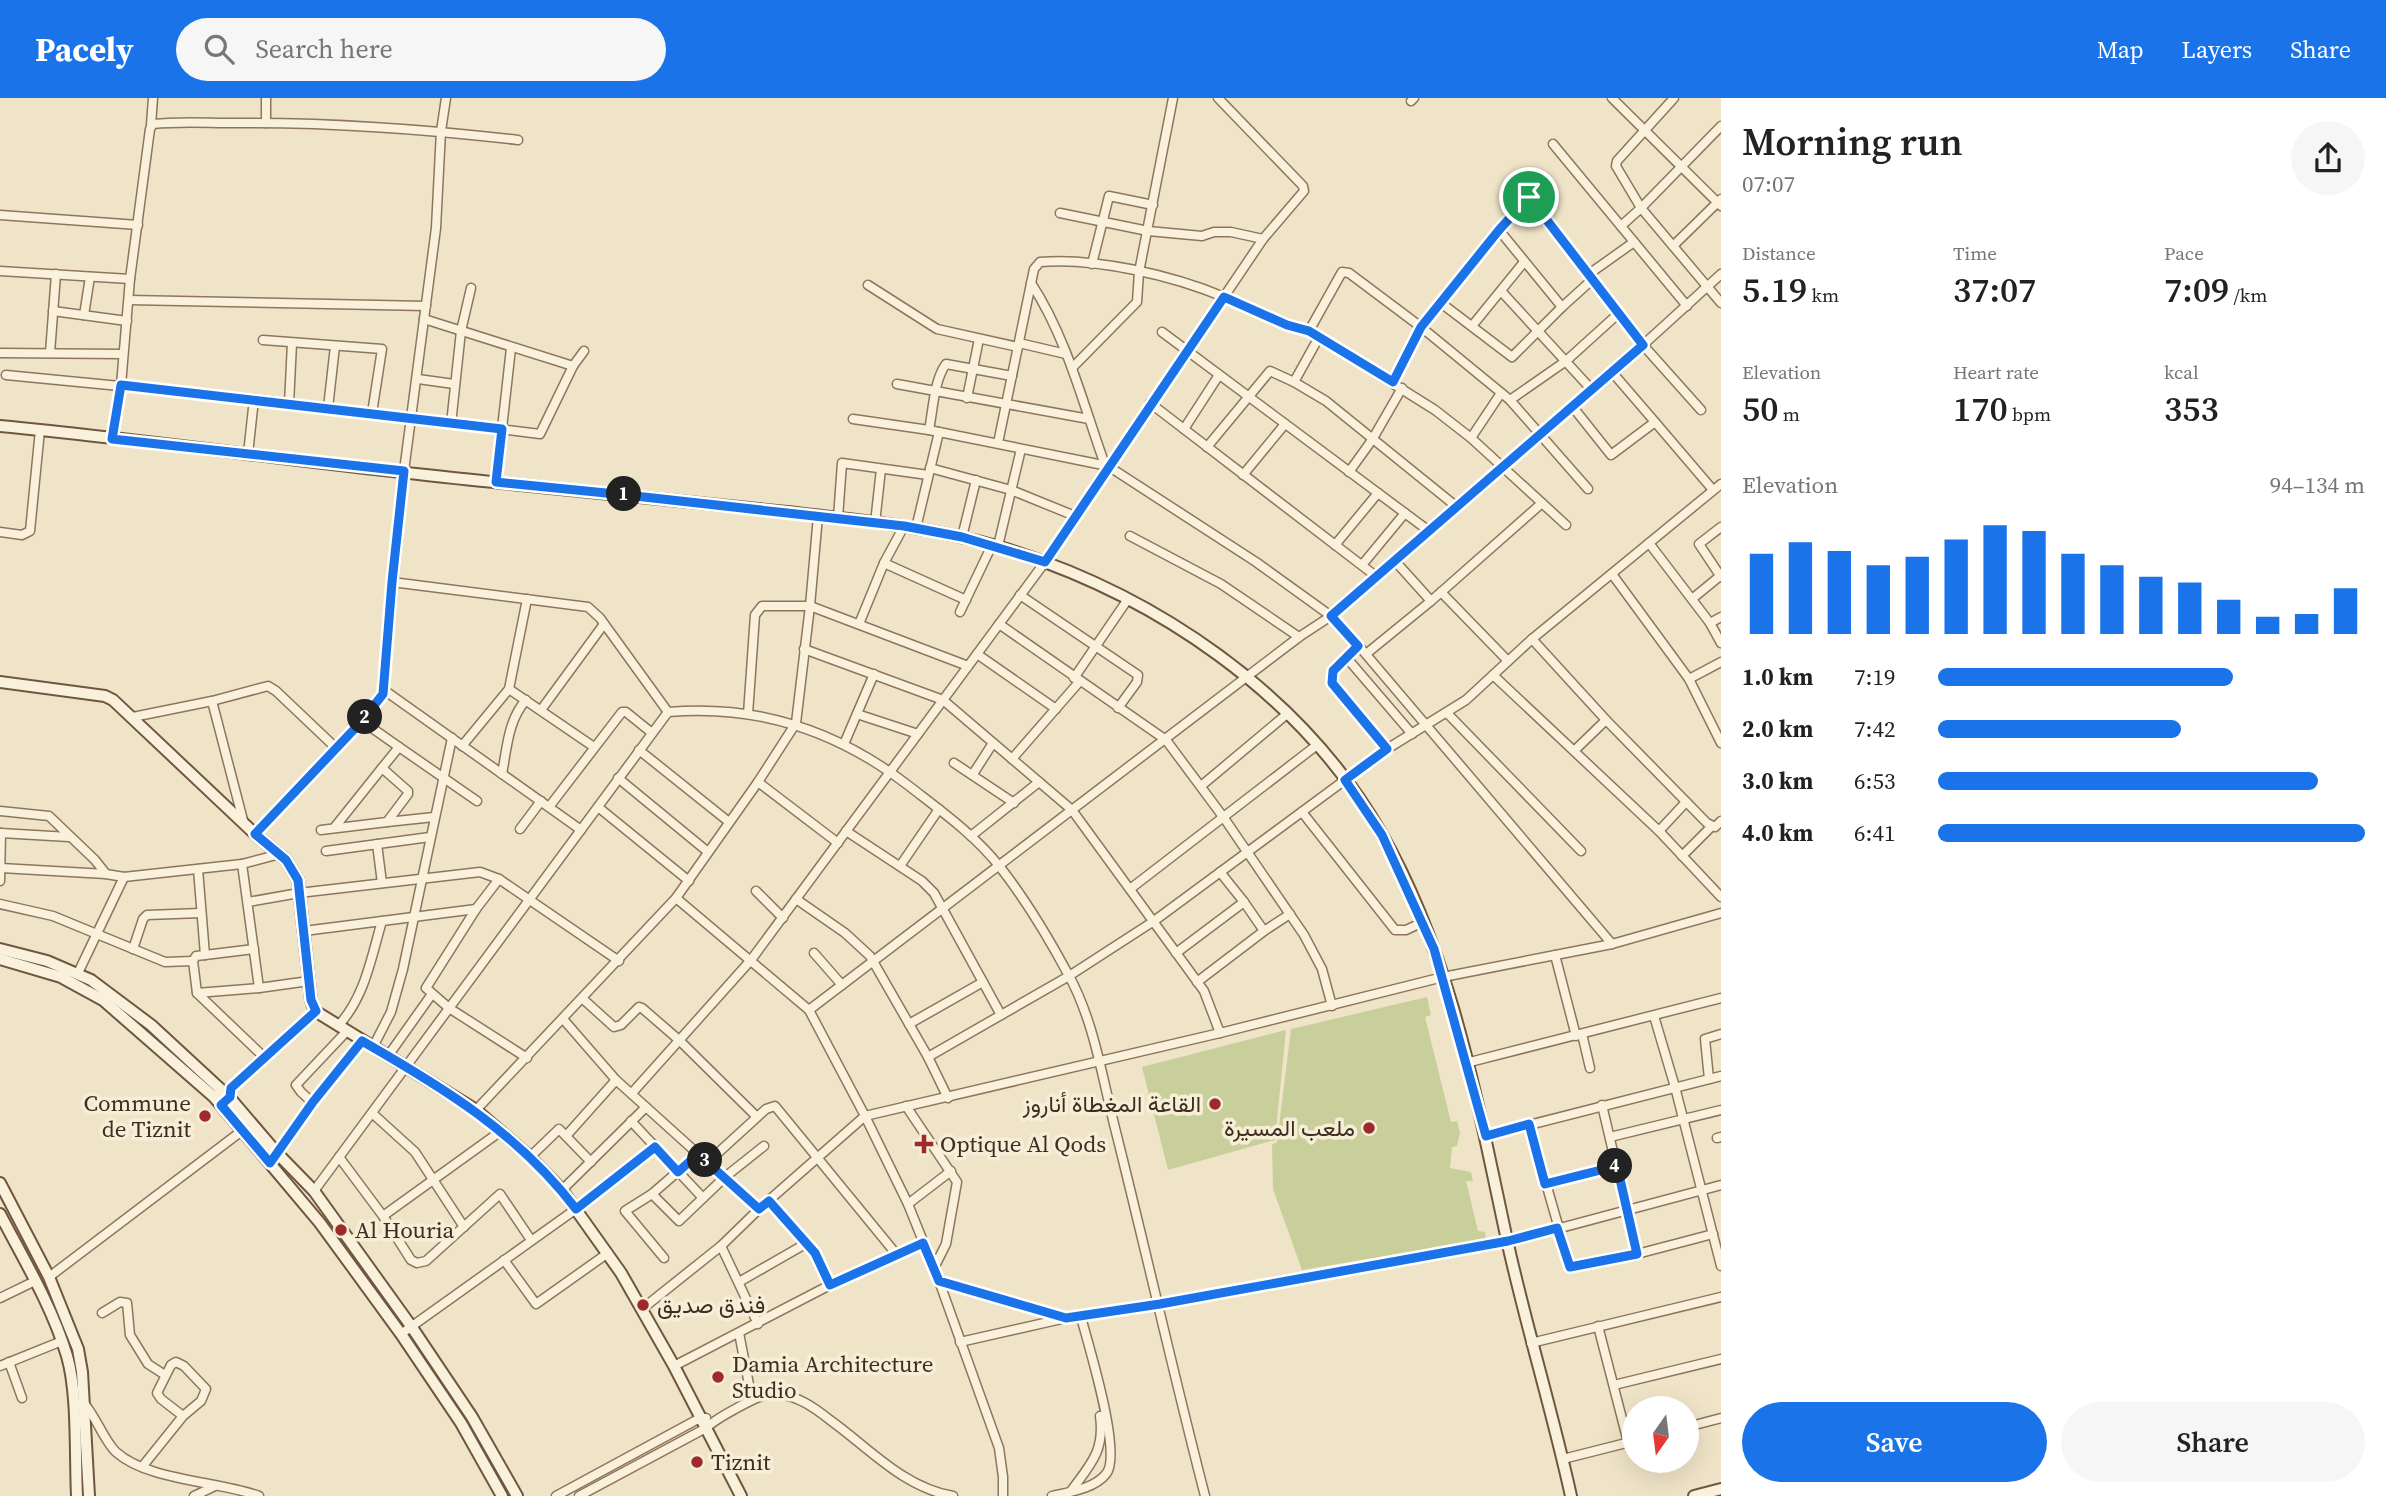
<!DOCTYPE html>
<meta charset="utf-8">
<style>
:root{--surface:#fff;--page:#f6f6f6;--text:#222;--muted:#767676;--accent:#1a73e8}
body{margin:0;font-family:"Source Serif 4",Vazirmatn,serif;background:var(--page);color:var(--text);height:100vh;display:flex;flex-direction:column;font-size:26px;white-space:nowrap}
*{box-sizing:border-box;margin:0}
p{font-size:23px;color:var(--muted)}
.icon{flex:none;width:38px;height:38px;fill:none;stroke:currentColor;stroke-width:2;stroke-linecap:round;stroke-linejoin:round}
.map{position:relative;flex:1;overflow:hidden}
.side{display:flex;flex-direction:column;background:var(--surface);width:665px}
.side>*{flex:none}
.needle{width:46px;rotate:194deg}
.fabs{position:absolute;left:1622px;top:1298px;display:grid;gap:14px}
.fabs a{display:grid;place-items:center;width:77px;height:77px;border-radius:50%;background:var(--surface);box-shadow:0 7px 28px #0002;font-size:35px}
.pin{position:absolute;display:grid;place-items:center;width:60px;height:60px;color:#fff;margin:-30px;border:4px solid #fff;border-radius:50%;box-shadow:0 2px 7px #0007}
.km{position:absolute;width:35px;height:35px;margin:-18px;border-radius:50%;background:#222;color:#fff;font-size:19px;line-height:35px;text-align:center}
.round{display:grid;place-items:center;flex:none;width:74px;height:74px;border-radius:37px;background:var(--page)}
.headline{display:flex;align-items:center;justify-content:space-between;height:119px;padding:0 21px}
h1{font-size:38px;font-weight:600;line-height:52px}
.figures{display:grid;grid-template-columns:repeat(3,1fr);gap:10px;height:119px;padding:7px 21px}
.figures div{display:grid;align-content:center}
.figures b{font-size:35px;font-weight:600}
.figures small{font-size:19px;font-weight:400}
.figures p{font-size:19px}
.chart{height:196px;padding:14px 21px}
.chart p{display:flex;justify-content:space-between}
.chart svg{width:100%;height:126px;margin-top:7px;stroke:var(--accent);stroke-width:6}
.button{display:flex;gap:14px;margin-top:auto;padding:14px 21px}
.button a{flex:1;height:80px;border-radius:42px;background:var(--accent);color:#fff;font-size:28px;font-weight:600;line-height:80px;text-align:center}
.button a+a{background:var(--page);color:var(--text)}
ul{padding:0 21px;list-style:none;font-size:23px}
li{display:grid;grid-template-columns:112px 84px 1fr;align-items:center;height:52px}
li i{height:18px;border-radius:9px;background:var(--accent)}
header{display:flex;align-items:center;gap:42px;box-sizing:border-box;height:98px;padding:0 35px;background:var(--accent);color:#fff}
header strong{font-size:33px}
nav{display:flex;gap:38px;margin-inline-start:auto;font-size:24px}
.search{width:490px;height:63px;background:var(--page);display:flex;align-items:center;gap:18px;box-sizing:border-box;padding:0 24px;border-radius:38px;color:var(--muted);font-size:26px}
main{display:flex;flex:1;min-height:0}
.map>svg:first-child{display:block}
.garden{fill:#c9cf9b}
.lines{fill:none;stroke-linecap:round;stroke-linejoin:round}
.street-casing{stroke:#8d765c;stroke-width:11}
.secondary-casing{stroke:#6f573f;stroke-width:14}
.street{stroke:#faf1dc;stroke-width:8}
.secondary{stroke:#faf1dc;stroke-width:10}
.route-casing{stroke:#fff;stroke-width:14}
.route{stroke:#1a73e8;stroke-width:9}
.poi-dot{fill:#9e2a2b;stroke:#f7eed8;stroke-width:2.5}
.labels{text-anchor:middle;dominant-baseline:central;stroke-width:7;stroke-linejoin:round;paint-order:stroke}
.poi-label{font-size:23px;fill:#3d2e20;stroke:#f7eed8;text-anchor:start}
</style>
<header>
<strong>Pacely</strong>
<div class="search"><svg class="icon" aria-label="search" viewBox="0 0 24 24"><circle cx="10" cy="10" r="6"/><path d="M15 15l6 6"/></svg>Search here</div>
<nav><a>Map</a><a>Layers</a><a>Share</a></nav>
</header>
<main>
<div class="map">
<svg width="1721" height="1398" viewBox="0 0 1721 1398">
<rect width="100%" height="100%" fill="#f0e4c8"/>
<g class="garden">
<polygon points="1427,899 1431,917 1425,919 1451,1024 1457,1023 1460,1035 1457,1048 1452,1049 1450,1070 1471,1074 1473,1083 1466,1083 1478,1133 1485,1134 1486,1141 1302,1172 1273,1091 1272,1047 1277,1044 1291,931"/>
<polygon points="1286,932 1275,1042 1168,1072 1142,969"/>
</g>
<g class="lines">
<g class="street-casing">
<g id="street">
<polyline points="266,0 266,25"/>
<polyline points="1612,0 1721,108"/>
<polyline points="1674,0 1617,63 1616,68 1641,110 1721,205"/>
<polyline points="1411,3 1414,0"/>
<polyline points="151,27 153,0"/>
<polyline points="1553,46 1687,208"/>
<polyline points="1060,115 1148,133 1202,138 1214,134 1231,134 1263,141"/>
<polyline points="0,117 138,127"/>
<polyline points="1621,128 1641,110 1721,28"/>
<polyline points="1673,148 1721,101"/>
<polyline points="1092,166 1109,98 1153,107"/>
<polyline points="0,173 130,181"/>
<polyline points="1589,176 1634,144"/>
<path d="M1031 185C1067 240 1083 306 1105 367"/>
<polyline points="868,187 937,231 1018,249"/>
<polyline points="1501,193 1592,292"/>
<polyline points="129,202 426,208"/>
<polyline points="1441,205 1512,259 1562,209 1499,132"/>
<polyline points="1562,209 1593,181"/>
<polyline points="53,213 127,223"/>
<polyline points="84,217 90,179"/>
<polyline points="424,221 573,268"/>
<polyline points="1472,228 1524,164"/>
<polyline points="1309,233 1342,174 1349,175 1421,229 1510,302 1588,391"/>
<polyline points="1162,234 1429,433"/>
<polyline points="263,242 382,251 372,315"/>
<polyline points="1019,245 1066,256"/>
<polyline points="0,255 123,256"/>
<polyline points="50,255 56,176"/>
<polyline points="1072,270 1137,204 1139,174 1173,0"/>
<polyline points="1612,274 1655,324"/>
<polyline points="6,277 254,301 540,336 573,268 584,253"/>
<polyline points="418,281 454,286"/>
<polyline points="1294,284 1319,239"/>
<polyline points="1393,284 1421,229 1499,132 1529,99 1643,247 1701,312"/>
<polyline points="897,286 1089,321"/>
<polyline points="967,300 979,241"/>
<polyline points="1510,302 1566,263 1619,215"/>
<polyline points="1150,305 1377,479"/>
<polyline points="289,306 292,245"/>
<polyline points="1572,308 1611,357 1655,324 1713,392"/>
<polyline points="328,310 335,248"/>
<polyline points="853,321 929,332 1108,368 1256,464 1331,518 1358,547 1612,846"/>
<polyline points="451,326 461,233 471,190"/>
<polyline points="1184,331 1219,277"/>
<path d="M929 332C933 312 934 282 946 266L1012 278"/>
<polyline points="1471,340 1501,295"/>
<path d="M112 341 121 287 130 181 150 31 153 26C179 23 207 25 233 25 329 24 424 31 518 42"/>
<path d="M998 345 1034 171 1040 164C1095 159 1174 178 1224 199 1253 211 1279 225 1309 233L1435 312 1471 340 1566 427"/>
<polyline points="1207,349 1270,273 1294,284 1326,303 1457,409"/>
<polyline points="248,356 254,301"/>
<polyline points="930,370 1011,392 1075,418"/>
<polyline points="1349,374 1372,342 1402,290"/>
<polyline points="1243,377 1285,326"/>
<polyline points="496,384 511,250"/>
<polyline points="838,420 842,365 928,377"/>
<polyline points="875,425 881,371"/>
<polyline points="1721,429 1699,446 1721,479"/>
<polyline points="916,430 939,334"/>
<polyline points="0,434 22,437 30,433 40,332"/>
<polyline points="1130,438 1221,486 1299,539"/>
<polyline points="962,439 976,382"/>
<polyline points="1649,445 1710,525 1721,545"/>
<polyline points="1335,447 1378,395"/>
<polyline points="998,448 1021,351"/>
<polyline points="1395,463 1431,503"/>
<polyline points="884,465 966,502"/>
<polyline points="1362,467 1405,415"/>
<polyline points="1612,476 1689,581 1721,645"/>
<polyline points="392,484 588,509 600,520 668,614"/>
<polyline points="1441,494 1508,563"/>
<polyline points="1020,497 1138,577 1137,584 1118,610"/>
<polyline points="1692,501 1720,478"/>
<polyline points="960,514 992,447"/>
<polyline points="1710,525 1721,519"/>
<polyline points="859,526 884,465 904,428"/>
<polyline points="999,526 1166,642 1224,720 1304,837 1322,871 1332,908"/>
<polyline points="1532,541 1606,622 1707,725 1715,729 1721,723"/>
<polyline points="1358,547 1333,573 1332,585 1387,651"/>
<polyline points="804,551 943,602 1072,712 1204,893 1220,935"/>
<polyline points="977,556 1056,611"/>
<polyline points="1366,556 1431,503 1542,405"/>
<polyline points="1346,559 1412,636"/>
<polyline points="1493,577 1659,733 1721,799"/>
<polyline points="1074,580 1128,501"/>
<polyline points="1689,581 1721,564"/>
<polyline points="509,591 594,649"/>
<polyline points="384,592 581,732"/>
<polyline points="212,603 244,726"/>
<polyline points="541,612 604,526"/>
<polyline points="1447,615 1581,753"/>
<polyline points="748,616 755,517 762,508 810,508 968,568"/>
<polyline points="857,616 918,636"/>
<polyline points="133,619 212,603 268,588 276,593 336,650"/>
<polyline points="362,623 399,649"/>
<polyline points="844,646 874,576"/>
<polyline points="462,648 509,591 527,501"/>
<polyline points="639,652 729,724"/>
<polyline points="1575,652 1606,622"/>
<polyline points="1012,661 1080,583"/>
<polyline points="954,665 1014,705"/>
<polyline points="382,670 399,649 477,703"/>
<path d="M502 676C507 650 508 622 526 602"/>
<polyline points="973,676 993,645"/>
<polyline points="618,680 708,754"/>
<polyline points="758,684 838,745"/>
<polyline points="1201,688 1287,616"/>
<polyline points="549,709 622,614 626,614 652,635"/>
<polyline points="598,709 689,783"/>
<polyline points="0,713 49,718 95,762 106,776"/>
<polyline points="1302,714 1395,832 1406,832 1423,824"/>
<polyline points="387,724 434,719"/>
<polyline points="520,731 541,703"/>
<polyline points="321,732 387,724 408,696 408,693 382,670 334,730"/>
<polyline points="846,733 922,783 934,795 1001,917"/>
<polyline points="1659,733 1686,704"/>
<polyline points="0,735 69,739"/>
<polyline points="255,736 362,623 383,596 404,373 436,130 441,33 446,0"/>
<polyline points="971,738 1039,684"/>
<polyline points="377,746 382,785"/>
<polyline points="326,753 430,739"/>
<polyline points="1682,758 1712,728"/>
<polyline points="242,766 259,890"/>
<polyline points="900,768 939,711"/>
<polyline points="1,770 106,776 124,779 242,766 280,756"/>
<polyline points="198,771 205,857 254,851"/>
<polyline points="1220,774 1244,804 1264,833"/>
<polyline points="499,781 476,811 426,890 449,910 527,960"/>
<polyline points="0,783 1,735"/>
<polyline points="1130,791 1317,647"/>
<polyline points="756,793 783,820"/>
<polyline points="676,800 809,912 865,1018 908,1106 939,1183 999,1350 1003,1379 1003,1398"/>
<polyline points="796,801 845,835 870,858 928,959 948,1000"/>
<polyline points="248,804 299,795 480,774 499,781 619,863"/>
<polyline points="0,806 53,818 165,864 193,863"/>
<polyline points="304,833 476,811"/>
<polyline points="133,851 143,821 147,817 201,815"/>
<polyline points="814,855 842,887"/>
<polyline points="1176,855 1244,804"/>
<polyline points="205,857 196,858 193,863 197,895 265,960"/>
<polyline points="1555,857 1576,938"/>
<polyline points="78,875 124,779"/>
<polyline points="1197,884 1264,833 1290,816"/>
<polyline points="197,895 259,890 309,883"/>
<polyline points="583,901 614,929 621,927 639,909 642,910 679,942 757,1019"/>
<polyline points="809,912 1299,539 1331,518 1643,247 1721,176"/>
<polyline points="1654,918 1675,989 1721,1168"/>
<polyline points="563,921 616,982 759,1111"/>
<polyline points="909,926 983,884"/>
<path d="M338 928C365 899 371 860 382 823"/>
<polyline points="1582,936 1590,970"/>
<polyline points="373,949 391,914 403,871 452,640"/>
<polyline points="388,958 432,896"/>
<polyline points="928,959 1069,878 1154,823 1387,651 1466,602 1532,541 1721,386"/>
<polyline points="1466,965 1721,900"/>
<polyline points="1709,981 1705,941 1721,936"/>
<polyline points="219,995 231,991 315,913"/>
<polyline points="632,995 751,862 1045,464 1263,141 1304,93 1303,88 1218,0"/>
<polyline points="313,1005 301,994 296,987 346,934"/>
<polyline points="1602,1007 1637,1156"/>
<polyline points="906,1008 957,1084 946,1146 934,1170"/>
<polyline points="476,1012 676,800 758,684 796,625 810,508 818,418"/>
<polyline points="372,1015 415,1054 464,1129"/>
<polyline points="631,1023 703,1100"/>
<polyline points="1529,1026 1570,1169 1637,1156 1713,1136"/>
<polyline points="566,1038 616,982"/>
<polyline points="1486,1038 1721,978"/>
<polyline points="1610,1039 1721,1012"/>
<polyline points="1717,1040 1721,1039"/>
<polyline points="339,1059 383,1118 411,1162 417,1165 426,1163 500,1096 531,1142"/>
<polyline points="530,1059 559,1031 591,1064"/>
<polyline points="708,1064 766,1011 775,1008 897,1157"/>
<polyline points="270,1065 313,1005 362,943"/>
<polyline points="1546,1086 1617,1068"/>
<polyline points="562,1092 646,1009"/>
<path d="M314 1093 668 614C759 606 838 633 909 688 941 713 975 737 1000 769 1026 802 1048 839 1068 876 1095 924 1103 985 1117 1038 1147 1158 1174 1278 1205 1398"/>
<polyline points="652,1096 679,1123 725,1079 764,1048"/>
<polyline points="769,1103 815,1155 830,1187"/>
<polyline points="908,1106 951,1073"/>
<polyline points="383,1118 501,1033"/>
<polyline points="721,1148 758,1226"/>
<polyline points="664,1160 625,1113 652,1096 698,1056"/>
<polyline points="504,1162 536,1206 608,1155"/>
<polyline points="49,1179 243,1032"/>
<polyline points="939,1183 1063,1219"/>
<polyline points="739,1184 807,1145"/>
<polyline points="0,1200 35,1183"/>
<polyline points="642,1211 721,1148 759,1111 865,1018 1220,935 1443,879 1612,846 1721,815"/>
<polyline points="102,1215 120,1204 127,1205 130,1237 148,1266 165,1277"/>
<polyline points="1598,1228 1628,1344"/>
<polyline points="739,1235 752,1302"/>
<polyline points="401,1236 576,1111 655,1049"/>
<polyline points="960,1244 1066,1220 1160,1206 1508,1144 1721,1087"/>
<polyline points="1531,1245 1721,1199"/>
<polyline points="9,1264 22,1300"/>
<polyline points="0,1268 62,1243"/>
<polyline points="674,1268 830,1187 923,1145"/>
<polyline points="1614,1287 1721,1261"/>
<path d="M84 1305C96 1319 105 1344 116 1354 148 1383 219 1383 259 1398"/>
<polyline points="1687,1329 1721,1320"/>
<polyline points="1563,1361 1634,1343"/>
<polyline points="142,1369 183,1318 161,1301 157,1295 171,1267 176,1264 184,1268 206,1291 201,1303 183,1318"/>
<path d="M1071 1393C1090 1367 1105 1353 1100 1318"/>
<polyline points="194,1398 215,1388"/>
<polyline points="556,1398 700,1320 706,1320"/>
<path d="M579 1398 706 1330C716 1321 726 1316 737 1310 750 1303 763 1295 778 1296 798 1298 815 1310 830 1322 869 1350 904 1390 953 1398"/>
<path d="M1052 1398C1069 1394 1094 1391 1106 1376 1123 1357 1088 1246 1081 1219"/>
</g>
</g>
<g class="secondary-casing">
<g id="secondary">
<path d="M0 328C168 344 335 369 502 385 597 394 692 404 787 414 859 422 933 429 1003 450 1154 496 1301 595 1381 735 1452 858 1477 1004 1507 1142 1526 1228 1552 1312 1571 1398"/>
<polyline points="0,584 105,598 113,602 255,736 286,762 298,782 311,902 315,913 476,1012 530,1059 562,1092 621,1175 674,1268 741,1398"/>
<polyline points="0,851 47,863 91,882 151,927 230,1000 277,1055 314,1093 411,1228 472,1319 517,1398"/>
<polyline points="0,861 61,879 103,902 214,999 320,1125 401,1236 461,1325 502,1398"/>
<polyline points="0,1085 49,1179 78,1251 82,1274 89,1398"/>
<path d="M0 1116C24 1162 52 1208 67 1258 78 1295 75 1358 77 1398"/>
<polyline points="1694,1398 1721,1391"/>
</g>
</g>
<use href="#street" class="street"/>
<use href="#secondary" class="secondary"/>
</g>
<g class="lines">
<g class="route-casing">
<path id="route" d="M1529 99 1643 247 1331 518 1358 548 1333 573 1332 585 1387 651 1345 682 1382 737 1434 851 1486 1038 1529 1026 1545 1086 1617 1068 1637 1156 1570 1169 1557 1130 1508 1143 1160 1206 1066 1220 939 1183 923 1145 830 1187 815 1155 769 1103 759 1111 698 1056 678 1074 655 1049 576 1111C518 1035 444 990 362 943L313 1004 270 1065 221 1007 230 999 231 990 316 913 311 902 298 782 286 762 255 736 362 623 383 596 392 484 404 373 112 341 121 287 502 331 496 384 626 397 904 428 962 439 1045 464 1224 199 1287 227 1309 233 1393 284 1421 229 1499 132Z"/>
</g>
<use href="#route" class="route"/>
</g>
<g class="poi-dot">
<circle cx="1215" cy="1006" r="7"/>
<circle cx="205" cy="1018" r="7"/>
<circle cx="1369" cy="1030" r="7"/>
<path d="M920.5 1035.5h7v7h7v7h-7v7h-7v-7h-7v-7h7z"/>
<circle cx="341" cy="1132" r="7"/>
<circle cx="643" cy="1207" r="7"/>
<circle cx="718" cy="1279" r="7"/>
<circle cx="697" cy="1364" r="7"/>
</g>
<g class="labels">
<g class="poi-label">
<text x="191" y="1005" text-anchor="end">Commune<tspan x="191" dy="26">de Tiznit</tspan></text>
<text x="1201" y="1006" text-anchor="end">القاعة المغطاة أناروز</text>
<text x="1355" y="1030" text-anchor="end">ملعب المسيرة</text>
<text x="940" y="1046">Optique Al Qods</text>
<text x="355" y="1132">Al Houria</text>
<text x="657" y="1207">فندق صديق</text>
<text x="732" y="1266">Damia Architecture<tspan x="732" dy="26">Studio</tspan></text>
<text x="711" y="1364">Tiznit</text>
</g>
</g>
</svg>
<div class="fabs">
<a><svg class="needle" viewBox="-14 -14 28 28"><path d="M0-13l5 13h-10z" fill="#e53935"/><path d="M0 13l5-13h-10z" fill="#767676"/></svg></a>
</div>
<div class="pin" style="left:1529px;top:99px;background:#1e9e55"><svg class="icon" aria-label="arrive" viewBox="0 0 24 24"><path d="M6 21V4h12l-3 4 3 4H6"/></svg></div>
<b class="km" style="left:624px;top:396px">1</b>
<b class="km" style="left:365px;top:619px">2</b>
<b class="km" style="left:705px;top:1062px">3</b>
<b class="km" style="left:1615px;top:1068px">4</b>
</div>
<section class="side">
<div class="headline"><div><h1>Morning run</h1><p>07:07</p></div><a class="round"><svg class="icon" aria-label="share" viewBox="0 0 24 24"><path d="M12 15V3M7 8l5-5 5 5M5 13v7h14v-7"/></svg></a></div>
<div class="figures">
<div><p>Distance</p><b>5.19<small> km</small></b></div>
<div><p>Time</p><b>37:07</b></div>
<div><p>Pace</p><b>7:09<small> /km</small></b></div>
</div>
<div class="figures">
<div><p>Elevation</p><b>50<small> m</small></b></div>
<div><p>Heart rate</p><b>170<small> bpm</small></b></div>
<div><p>kcal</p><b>353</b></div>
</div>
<div class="chart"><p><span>Elevation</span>94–134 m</p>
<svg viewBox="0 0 160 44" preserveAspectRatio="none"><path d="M5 44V16M15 44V12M25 44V15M35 44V20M45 44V17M55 44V11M65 44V6M75 44V8M85 44V16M95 44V20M105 44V24M115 44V26M125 44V32M135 44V38M145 44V37M155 44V28"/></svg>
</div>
<ul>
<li><b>1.0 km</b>7:19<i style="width:69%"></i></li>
<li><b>2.0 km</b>7:42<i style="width:57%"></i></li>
<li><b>3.0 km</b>6:53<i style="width:89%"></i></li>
<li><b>4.0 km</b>6:41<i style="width:100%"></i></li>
</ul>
<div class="button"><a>Save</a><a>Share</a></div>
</section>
</main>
